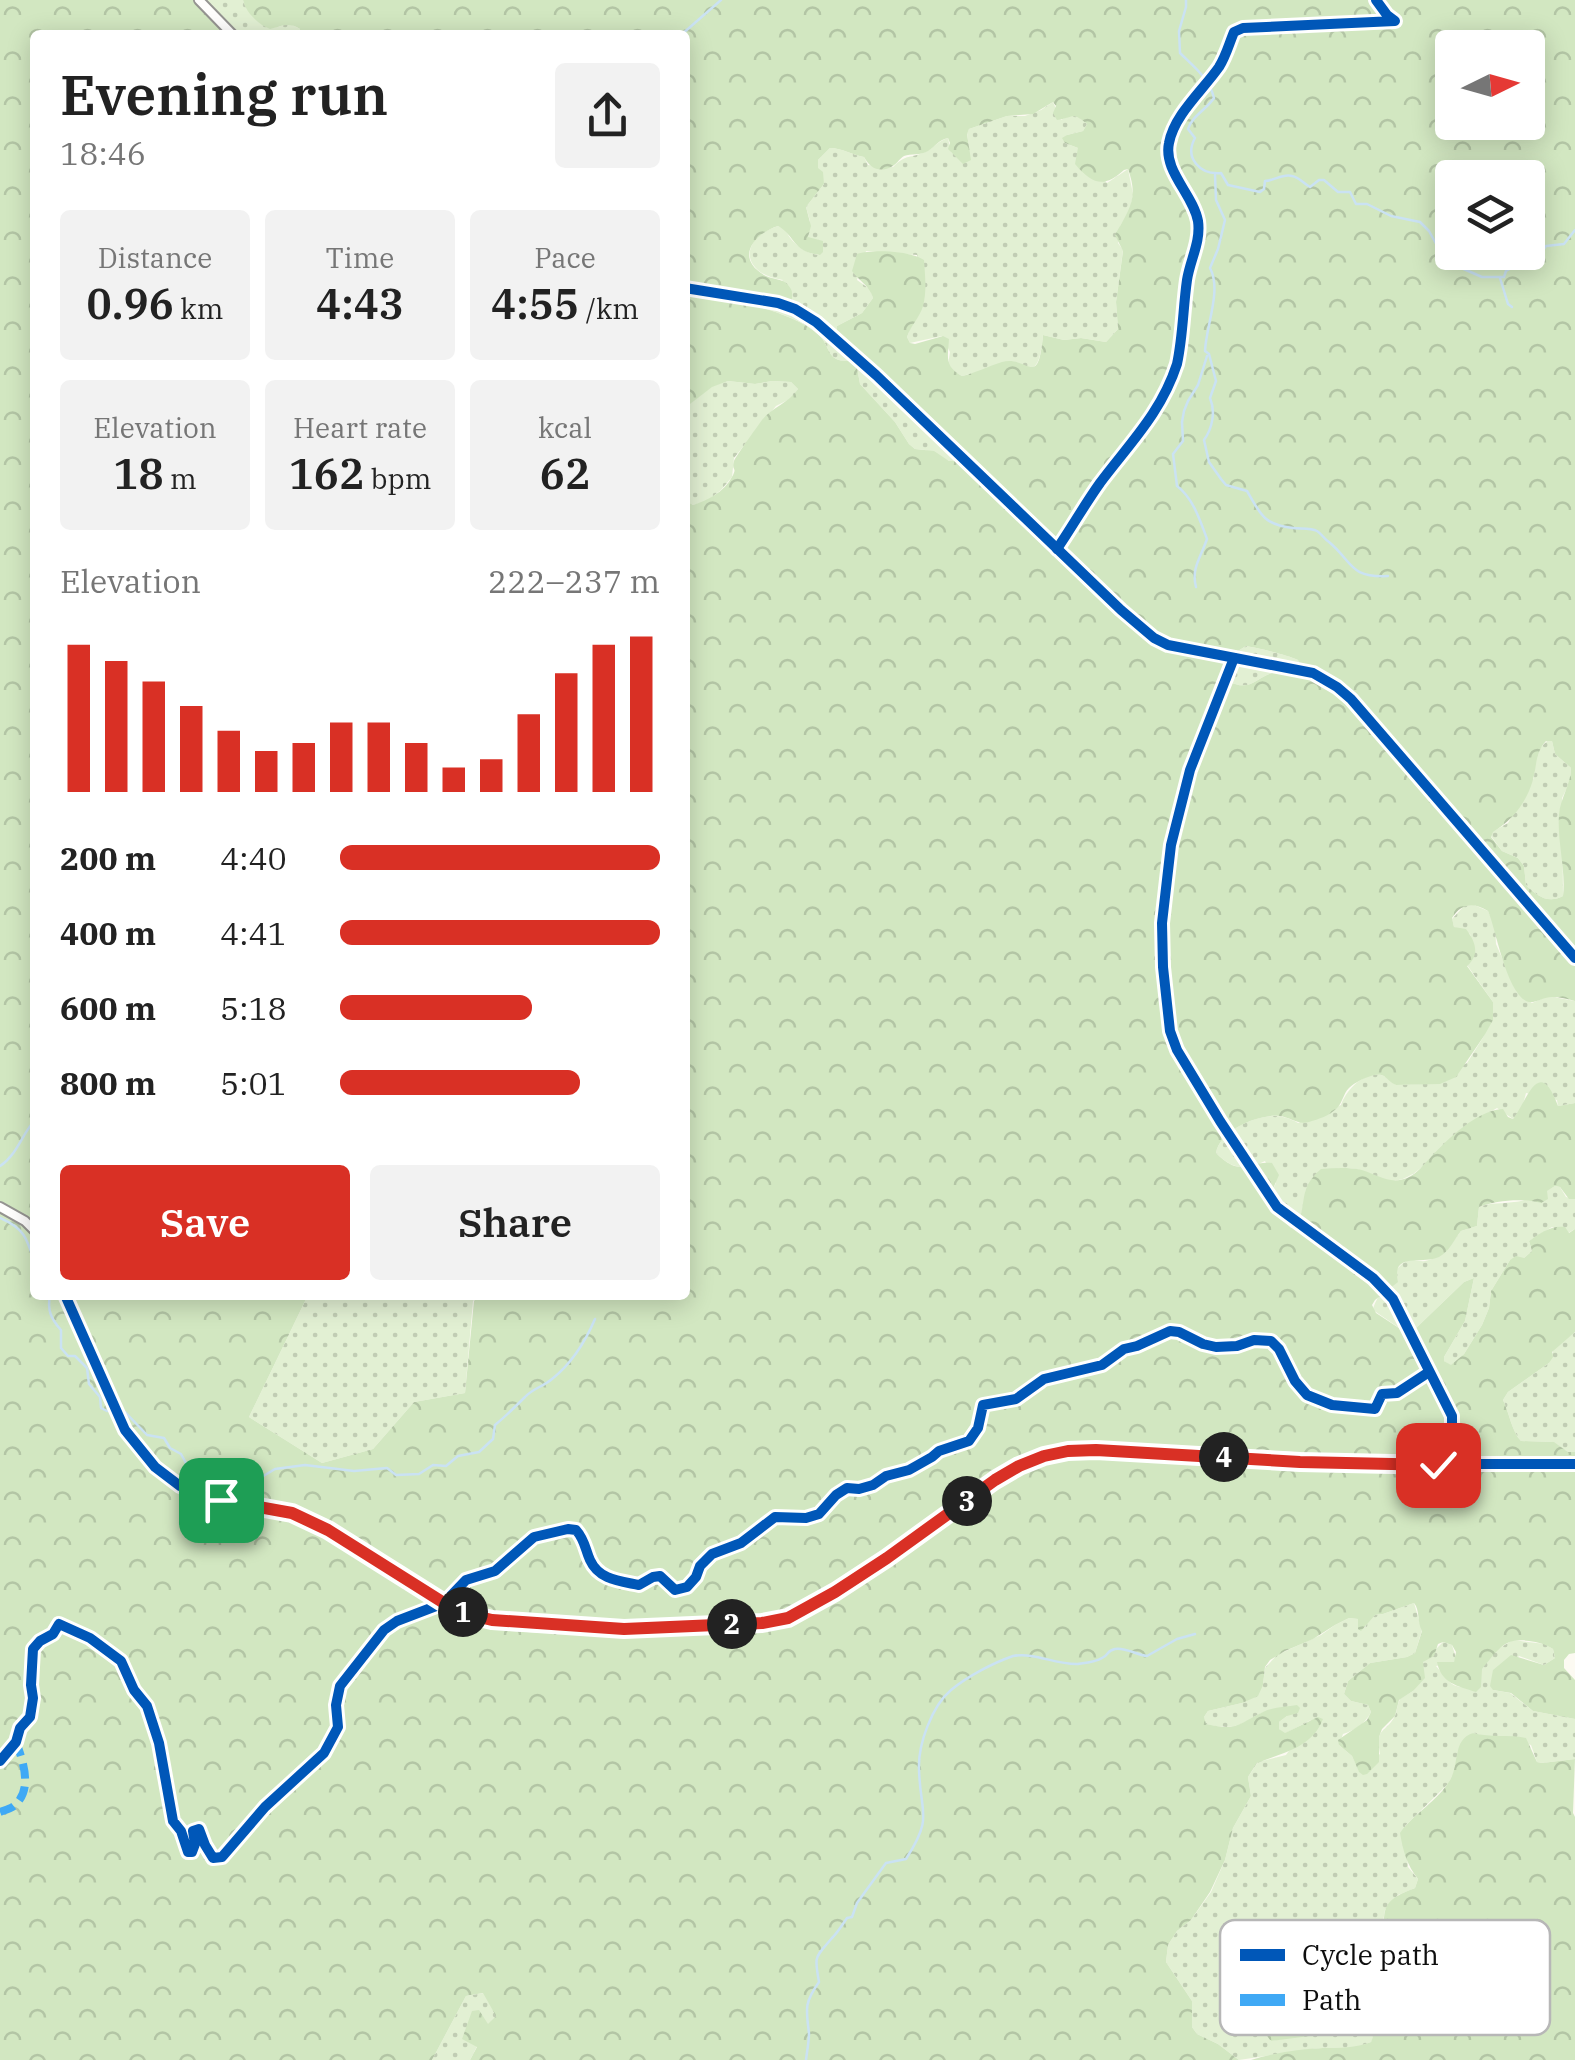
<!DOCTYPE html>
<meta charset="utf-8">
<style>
:root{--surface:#fff;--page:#f2f2f2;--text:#222;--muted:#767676;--accent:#d93025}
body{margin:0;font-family:"IBM Plex Serif",serif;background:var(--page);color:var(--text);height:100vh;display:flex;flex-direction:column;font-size:38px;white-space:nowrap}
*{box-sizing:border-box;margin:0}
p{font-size:32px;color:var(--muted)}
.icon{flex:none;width:55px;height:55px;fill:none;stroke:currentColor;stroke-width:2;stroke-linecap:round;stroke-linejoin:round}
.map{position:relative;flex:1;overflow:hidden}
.side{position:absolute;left:30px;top:30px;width:660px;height:1270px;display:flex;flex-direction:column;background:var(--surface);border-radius:10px;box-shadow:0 5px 25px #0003}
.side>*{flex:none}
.needle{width:65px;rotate:85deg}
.buttons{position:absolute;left:1435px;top:30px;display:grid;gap:20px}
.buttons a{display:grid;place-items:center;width:110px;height:110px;border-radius:10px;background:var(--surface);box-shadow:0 5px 25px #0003;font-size:50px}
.pin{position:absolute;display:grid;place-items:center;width:85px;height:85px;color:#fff;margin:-42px;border-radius:20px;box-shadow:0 5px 15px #0006}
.km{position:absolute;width:50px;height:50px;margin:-25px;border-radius:50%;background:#222;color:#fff;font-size:28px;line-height:50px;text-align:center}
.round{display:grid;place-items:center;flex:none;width:105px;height:105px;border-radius:10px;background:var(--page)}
.head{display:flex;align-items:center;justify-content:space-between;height:170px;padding:0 30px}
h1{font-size:55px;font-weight:600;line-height:75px}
.metrics{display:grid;grid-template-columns:repeat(3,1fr);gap:15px;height:170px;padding:10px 30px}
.metrics div{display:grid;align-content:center;border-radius:10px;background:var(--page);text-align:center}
.metrics b{font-size:42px;font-weight:600}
.metrics small{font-size:28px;font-weight:400}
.metrics p{font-size:28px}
.chart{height:280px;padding:20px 30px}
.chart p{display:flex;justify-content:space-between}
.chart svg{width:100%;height:180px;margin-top:10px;stroke:var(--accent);stroke-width:6}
.action{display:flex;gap:20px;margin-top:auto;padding:20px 30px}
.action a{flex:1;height:115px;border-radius:10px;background:var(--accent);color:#fff;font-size:40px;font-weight:600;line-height:115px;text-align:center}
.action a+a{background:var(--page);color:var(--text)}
ul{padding:0 30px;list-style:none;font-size:32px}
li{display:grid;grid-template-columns:160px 120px 1fr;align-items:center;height:75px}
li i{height:25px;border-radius:12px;background:var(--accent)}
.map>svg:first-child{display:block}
.grass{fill:url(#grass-dots)}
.forest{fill:url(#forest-crowns);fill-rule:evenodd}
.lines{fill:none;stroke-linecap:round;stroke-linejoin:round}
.stream{stroke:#cae2f3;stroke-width:2.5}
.minor-casing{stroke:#959491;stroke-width:12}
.minor{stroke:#fffefd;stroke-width:8}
.quiet{stroke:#3fa9f5;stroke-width:8;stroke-dasharray:15 8;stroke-linecap:butt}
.cycleway-casing{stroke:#fff;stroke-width:16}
.cycleway{stroke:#0057b8;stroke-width:10}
.route-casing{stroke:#fff;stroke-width:20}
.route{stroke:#d93025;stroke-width:12}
.key{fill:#fff;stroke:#b7b7b7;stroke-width:2.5}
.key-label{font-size:28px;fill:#0e0e0e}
</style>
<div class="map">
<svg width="1575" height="2060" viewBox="0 0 1575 2060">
<defs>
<pattern id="grass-dots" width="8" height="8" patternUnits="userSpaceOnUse" patternTransform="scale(2.5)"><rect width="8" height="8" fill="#e2f0d3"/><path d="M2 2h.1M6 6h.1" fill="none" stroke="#c1cdb4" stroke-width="1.8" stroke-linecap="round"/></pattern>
<pattern id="forest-crowns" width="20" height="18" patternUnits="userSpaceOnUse" patternTransform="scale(2.5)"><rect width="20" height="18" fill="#d2e7c1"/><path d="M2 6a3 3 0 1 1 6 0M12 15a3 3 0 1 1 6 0" fill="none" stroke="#b3c5a5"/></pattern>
</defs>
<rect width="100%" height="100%" fill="#fcfaf2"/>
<g class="grass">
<path d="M195 0H243C247 12 261 30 275 27 289 25 286 21 300 29V35H228Z"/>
<path d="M1053 102 1061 120C1073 113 1078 115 1087 124L1083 131 1067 135 1065 143 1078 148 1107 183 1128 169 1133 194 1130 211 1120 226 1118 243 1123 250 1116 302 1118 329 1106 342 1081 338 1064 340 1043 335C1041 351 1040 382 1015 362L962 376 952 371 948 365 950 352 942 336 910 343 907 337 910 329 917 317V255L866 251 857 280 871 290 873 298 862 313 837 326 843 341 851 346 853 354 848 361C826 361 831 347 819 335 804 320 778 313 758 306L757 301 783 280C741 274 738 239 778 226L785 229C791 243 805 254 820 255L808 237 810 221 806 207 824 184 818 169V160L830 148C842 148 852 155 864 157L868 165 893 167C907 153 910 159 925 152 935 147 938 141 948 138L951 152 958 157 969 148 967 133 969 129 1007 116H1025L1041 110Z"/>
<polygon points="862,360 871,360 881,374 960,458 958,461 949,461 925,450 915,449 909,444 895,422 860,384 857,367"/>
<polygon points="728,381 755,384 772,381 791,382 798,389 792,398 776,406 734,458 732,477 721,490 707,501 693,505 685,500 687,490 685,441 688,436 690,426 685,423 685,408 712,386"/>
<path d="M1246 646C1258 648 1288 655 1298 660L1300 666 1294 672C1288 672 1282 671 1276 672 1254 677 1253 693 1227 681 1220 663 1232 654 1246 646Z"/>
<path d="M1547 741H1552L1555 754 1571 768 1570 782 1562 798 1563 896C1548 904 1537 896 1526 885L1524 866 1518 858 1502 851 1491 836 1492 832 1508 823 1534 778 1535 760 1540 748Z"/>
<path d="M1472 904 1488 911 1495 926 1496 944 1517 992 1532 1003 1548 996 1575 1001V1103L1558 1106 1557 1100 1526 1093 1522 1108 1513 1119 1497 1108C1488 1113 1477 1118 1469 1124 1447 1140 1419 1180 1393 1181 1382 1181 1373 1174 1363 1171 1355 1168 1347 1168 1339 1168L1306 1189C1304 1204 1303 1218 1291 1228L1273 1210 1272 1191 1276 1183 1265 1161C1245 1171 1232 1169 1216 1153 1220 1129 1261 1112 1283 1117 1288 1118 1295 1121 1298 1123L1341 1105C1346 1090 1363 1072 1381 1075 1386 1076 1392 1082 1396 1085L1423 1084 1467 1063 1484 1036 1493 1002 1467 965 1473 944 1470 934 1454 927 1452 919 1464 906Z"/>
<path d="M1555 1186 1560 1187 1566 1197 1575 1199V1229L1568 1233 1552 1227 1529 1241 1532 1251 1524 1258 1510 1260 1491 1291 1489 1308 1482 1325 1464 1354 1451 1366 1444 1361V1357L1465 1321 1474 1278 1464 1282 1414 1330 1405 1332 1373 1310C1374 1300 1399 1261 1409 1260 1414 1259 1420 1262 1425 1261 1442 1258 1451 1244 1461 1231L1477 1226 1479 1207C1491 1202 1501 1204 1514 1202 1528 1201 1543 1193 1555 1186Z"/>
<polygon points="308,1295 479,1295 473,1301 465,1393 414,1402 373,1449 322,1463 249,1417"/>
<path d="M1575 1332V1452H1568L1553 1442 1521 1441C1512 1432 1509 1412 1503 1400L1508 1392 1549 1363 1554 1348Z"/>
<path d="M1414 1603 1422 1630 1415 1653 1407 1657 1370 1663 1348 1681 1344 1694 1351 1701 1368 1705 1371 1712C1365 1724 1355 1730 1343 1734L1339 1745 1352 1756 1359 1771 1380 1754C1375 1727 1385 1734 1395 1716 1397 1711 1397 1705 1400 1699L1413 1691 1423 1662 1443 1642 1452 1645 1456 1658 1454 1662 1436 1666C1456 1689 1449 1687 1481 1687V1669L1498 1649 1513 1640 1545 1644 1553 1649 1555 1658 1544 1665 1519 1656 1493 1690 1510 1693 1533 1711 1575 1719V1759L1542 1763 1537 1762 1531 1745 1499 1736 1490 1738 1473 1733 1458 1750 1456 1768 1448 1784 1405 1826 1408 1867 1418 1879 1415 1888 1398 1895 1385 1910 1382 1928 1377 1935 1348 1951 1330 1957 1275 1997 1263 2026 1265 2034 1271 2041 1340 2028 1371 2033 1374 2037 1371 2042 1355 2048H1319L1239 2060 1218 2044 1197 2034 1192 2027V2001L1166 1962 1168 1945 1177 1931 1191 1920 1211 1892 1225 1860 1233 1828 1251 1796 1248 1777 1258 1762 1286 1755 1311 1720 1284 1734 1279 1729V1722L1287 1716 1273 1709C1240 1719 1246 1733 1205 1724L1204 1717 1208 1711 1242 1703 1263 1685 1265 1668 1277 1655 1321 1635 1335 1625 1349 1618 1358 1619 1365 1628 1368 1620 1375 1615 1383 1614Z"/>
<polygon points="484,1993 497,2015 488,2025 470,2060 432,2060 466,1996"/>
</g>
<g class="forest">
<path d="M0 0H195L228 35H35V1295H308L249 1417 322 1463 373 1449 414 1402 465 1393 474 1301 479 1295H685V500L693 505C708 500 724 492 732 477 738 466 731 472 734 461 736 456 757 427 762 420 772 407 789 403 798 389L791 382 772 381 755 384 728 381 712 387 685 408V35H300V29C288 22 283 26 270 29 258 24 246 13 243 0H1575V1001C1568 999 1559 997 1552 997 1544 997 1536 1003 1529 1002 1507 997 1496 929 1488 911 1473 902 1462 903 1452 918L1454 927 1466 929C1476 942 1480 955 1467 966L1493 1002V1020L1484 1036 1456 1077 1440 1084 1396 1085C1391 1083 1388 1079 1384 1076 1375 1071 1355 1082 1349 1088 1343 1094 1343 1102 1337 1108 1329 1116 1319 1119 1309 1122 1297 1125 1291 1117 1279 1116 1258 1114 1220 1130 1216 1153 1242 1179 1248 1160 1272 1163L1279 1175 1272 1191 1273 1210 1291 1228C1305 1217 1301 1204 1306 1189 1309 1181 1315 1174 1321 1169 1335 1168 1349 1167 1362 1170 1378 1175 1390 1185 1407 1178 1418 1173 1423 1165 1431 1157 1448 1139 1477 1110 1503 1109L1508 1117 1513 1119C1527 1101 1539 1054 1558 1106L1575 1103V1199H1569L1560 1187 1555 1186 1547 1191 1548 1199 1541 1203C1524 1198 1496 1200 1479 1207L1477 1226 1461 1231C1453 1241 1450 1251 1439 1257 1422 1265 1391 1251 1398 1282L1375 1300 1372 1305 1376 1313 1405 1332 1414 1330 1464 1282 1474 1278 1465 1321 1444 1357V1361L1451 1365 1464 1354 1482 1325 1489 1308 1491 1291 1510 1260 1516 1256 1524 1258 1532 1251 1529 1241C1540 1233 1551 1225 1565 1227L1569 1233 1575 1229V1332L1552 1352 1553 1357 1549 1363 1508 1392 1503 1400C1509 1412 1512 1432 1521 1441L1554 1442 1568 1452H1575V1653L1569 1654 1564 1660V1668L1575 1680V1719L1533 1711 1511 1693 1493 1690 1490 1686 1493 1670 1511 1655 1544 1665 1555 1658 1553 1649C1545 1644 1538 1642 1529 1641 1503 1637 1497 1652 1482 1669L1481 1687 1476 1692C1457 1686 1441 1683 1437 1662H1454L1456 1652 1452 1645 1443 1642 1438 1644 1434 1656 1423 1662 1425 1678 1413 1691 1399 1700 1395 1716 1382 1729 1379 1737V1762L1367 1774 1363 1775 1359 1772 1352 1756 1339 1745 1338 1740 1367 1720 1371 1712 1368 1705 1351 1701 1344 1694 1348 1681 1370 1663 1407 1657 1415 1653 1422 1631C1417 1622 1420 1610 1414 1603L1383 1614 1375 1615 1361 1631 1358 1629V1619L1349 1618 1335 1625 1313 1639 1285 1651 1270 1660 1265 1667 1263 1685 1258 1696 1242 1703 1208 1711 1204 1717 1206 1724C1238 1731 1236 1725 1263 1712 1273 1707 1286 1707 1297 1705L1300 1708 1298 1713 1287 1716 1279 1722V1729L1285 1733 1318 1717 1323 1719C1312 1748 1282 1753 1257 1763L1248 1777 1251 1796 1233 1828 1225 1860 1210 1892 1191 1920 1177 1931 1168 1945 1166 1962 1192 2001V2027L1197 2034 1218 2044 1239 2060H470L477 2047 462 2039 472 2011 479 2010 488 2024 496 2016 483 1993 466 1996 432 2060H0ZM1452 48H1528V122H1452ZM1053 102 1056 106 1053 113 1057 120C1073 118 1072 111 1087 124L1083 131 1067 135 1062 138 1065 143 1078 148 1075 164C1093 185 1104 188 1124 170L1128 169C1139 199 1129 209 1115 235L1123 251 1116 302 1118 329 1106 342 1081 338 1064 340 1043 335C1038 391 1028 355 1002 362 988 366 976 373 962 376 944 366 948 357 949 339L943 336 915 344 910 343 907 337C911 325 920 317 923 306 927 291 925 275 924 260 911 251 873 249 857 254L852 271C859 281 870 286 873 298L862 313 837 326V335L851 346 853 354 848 361C826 361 831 347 819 335 803 320 778 313 758 306L757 301 762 297 792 300C792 292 793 291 788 285 782 278 774 280 766 276 734 259 753 234 778 226 795 235 792 252 820 255L823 252V241L808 237 811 226 806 207 824 184 823 172 818 168V160L830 148C842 148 852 155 864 157 870 168 879 173 891 167 896 165 899 159 904 156 911 153 920 156 928 151 936 146 938 140 948 138L950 143 948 149 963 164 971 160 967 134 969 129 1007 116 1033 114ZM1452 178H1528V252H1452ZM862 360H870L881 374 960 459 958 461H949L934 451 915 449 909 444 895 422 860 384 857 367ZM1246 646C1258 648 1288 655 1298 660L1300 666 1294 672C1288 672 1282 671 1276 672 1254 677 1253 693 1227 681 1220 663 1232 654 1246 646ZM1546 741H1552L1555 754 1571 768C1571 785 1560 798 1559 815 1557 842 1566 869 1563 896 1548 904 1537 896 1526 885L1524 866 1518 858 1502 851 1491 837 1493 832C1513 820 1526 803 1533 780 1537 765 1535 753 1546 741Z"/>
<path d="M1473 1733C1491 1738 1508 1734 1526 1738L1537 1762 1542 1763 1575 1759 1573 1813 1575 1817V2060H1251C1273 2053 1300 2049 1323 2048 1341 2048 1355 2048 1371 2042L1373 2037 1371 2033 1339 2028 1310 2036 1271 2041C1240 2010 1310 1972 1330 1957 1341 1949 1368 1944 1379 1933 1385 1926 1383 1919 1385 1911 1389 1897 1403 1893 1415 1888L1418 1879C1407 1865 1403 1851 1400 1833 1414 1813 1438 1801 1450 1780 1460 1763 1452 1740 1473 1733Z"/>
</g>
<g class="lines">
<g class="stream">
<path d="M1186 0V7L1179 31 1180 53C1194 67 1209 78 1214 98 1206 110 1192 116 1188 129L1195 138C1184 158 1200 175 1221 173L1228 185 1260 192 1264 189 1265 181C1274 181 1283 173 1292 176 1299 177 1304 184 1310 187L1319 180H1324L1338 192H1350L1356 204H1367L1391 216 1420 222 1429 231 1444 258 1450 263 1482 277H1504L1506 271 1513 267 1520 256 1528 255 1536 248 1543 250 1546 246 1564 244 1575 230"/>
<polyline points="681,35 721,0"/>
<path d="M1215 175 1216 200 1225 220 1218 249 1210 268C1222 290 1206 326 1205 351L1209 354 1216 381 1210 398C1216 412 1212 429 1204 440L1209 462 1221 479 1226 485 1247 491C1260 513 1263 525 1293 528 1300 529 1311 528 1317 531 1322 534 1324 539 1329 542 1353 562 1349 578 1388 576"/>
<polyline points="1500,278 1508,304 1512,307"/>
<path d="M1196 587C1191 568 1201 557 1207 539 1200 520 1193 498 1177 486L1173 454 1183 441 1182 422 1184 411 1188 401 1198 385 1207 356"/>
<path d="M0 1166C17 1155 22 1134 35 1120"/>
<path d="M0 1218C25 1229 27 1238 35 1264"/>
<path d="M50 1295C47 1310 51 1319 61 1330V1348L68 1356H75L87 1368 89 1384 100 1397 101 1408 107 1411"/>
<path d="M125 1412 147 1435 164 1438 170 1448 181 1454 192 1474H221L231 1480 245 1477 260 1478 275 1469 305 1465 354 1471 387 1468 396 1475 419 1474 433 1465 446 1466 458 1456 479 1452 493 1439 495 1425C506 1416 515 1407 525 1397 532 1389 544 1386 552 1379 571 1364 586 1340 595 1319"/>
<path d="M806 2060C807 2051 809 2042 809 2033 806 2009 804 2003 819 1982 814 1955 815 1958 832 1938 838 1932 842 1925 847 1918L852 1917 857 1903 886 1863 906 1859C934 1816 920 1814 919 1769 918 1744 932 1706 951 1690 968 1676 993 1663 1013 1656 1035 1652 1056 1665 1078 1664 1085 1663 1096 1662 1102 1658 1110 1654 1106 1651 1115 1649 1125 1647 1137 1655 1147 1656L1177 1639 1195 1634"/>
</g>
<g class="minor-casing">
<g id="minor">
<polyline points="199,0 233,35"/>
<polyline points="685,288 778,303 795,309 816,322 876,375 1121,610 1154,638 1168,645 1313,673 1337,687 1351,699 1575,958"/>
<polyline points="0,1207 25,1221 35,1231"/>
<polyline points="65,1295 125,1430 155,1467 180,1486 221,1500 292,1513 328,1530 444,1603 467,1613 508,1623 624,1629 762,1623 788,1618 835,1592 887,1558 995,1480 1019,1466 1043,1456 1068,1451 1096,1450 1372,1464 1575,1464"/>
</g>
</g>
<use href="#minor" class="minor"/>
<path class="quiet" d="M0 1812C5 1810 11 1809 15 1805 33 1789 23 1761 16 1742"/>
<g class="cycleway-casing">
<g id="cycleway">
<polyline points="685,288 778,303 795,309 816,322 876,375 1121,610 1154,638 1168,645 1313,673 1337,687 1351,699 1575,958"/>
<path d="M1057 549C1072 527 1085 504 1100 483 1130 443 1161 413 1177 364 1183 336 1183 308 1187 280 1190 260 1201 242 1198 221 1193 194 1163 171 1169 143 1174 115 1203 90 1219 67 1226 56 1229 44 1234 32L1243 28 1395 21 1387 15 1376 0"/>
<polyline points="1234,658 1190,770 1171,845 1162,923 1163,967 1170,1031 1177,1050 1220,1121 1277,1207 1373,1278 1393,1299 1452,1416 1452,1437 1438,1465"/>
<polyline points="65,1295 125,1430 155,1467 180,1486 221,1500 292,1513 328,1530 444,1603 467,1613 508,1623 624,1629 762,1623 788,1618 835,1592 887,1558 995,1480 1019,1466 1043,1456 1068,1451 1096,1450 1372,1464 1575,1464"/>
<path d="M0 1761 16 1742 20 1728 30 1717 33 1698 31 1685 33 1649 40 1641 53 1634 59 1624 90 1638 121 1661 134 1690 147 1706 159 1743 173 1821 181 1831 188 1852H192L195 1844 193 1831 199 1829 205 1845 213 1858 222 1857 265 1807 324 1753 338 1727 336 1705 340 1686 384 1630 397 1621 444 1603 466 1580 495 1571 534 1537 568 1529 576 1530C585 1540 585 1549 590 1560 599 1580 620 1581 639 1585L653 1577 660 1576 675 1590 687 1587 696 1577 700 1566 712 1554 741 1543 775 1517 806 1518 819 1514 836 1495 847 1488 859 1489 873 1485 886 1476 909 1470 932 1457 939 1451 969 1441 978 1428 983 1405 1016 1399 1044 1379 1102 1365 1124 1349 1137 1346 1170 1331 1179 1332 1203 1344 1216 1347 1237 1346 1254 1340 1271 1341 1279 1349 1295 1381 1307 1395 1332 1405 1375 1409 1382 1394 1397 1393 1429 1372"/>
</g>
</g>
<use href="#cycleway" class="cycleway"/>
</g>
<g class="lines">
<g class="route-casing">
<polyline id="route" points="221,1500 292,1513 328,1530 444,1603 467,1614 492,1620 624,1629 762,1623 788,1618 835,1592 887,1558 995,1480 1019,1466 1044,1456 1068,1451 1096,1450 1300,1462 1438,1465"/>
</g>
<use href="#route" class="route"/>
</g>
<rect x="1220" y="1920" width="330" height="115" rx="15" class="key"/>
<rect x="1240" y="1949" width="45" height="12" fill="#0057b8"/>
<rect x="1240" y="1994" width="45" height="12" fill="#3fa9f5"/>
<g class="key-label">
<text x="1302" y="1965">Cycle path</text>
<text x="1302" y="2010">Path</text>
</g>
</svg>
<div class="buttons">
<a><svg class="needle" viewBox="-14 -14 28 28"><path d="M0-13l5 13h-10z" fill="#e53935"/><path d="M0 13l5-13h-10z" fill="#767676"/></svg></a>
<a><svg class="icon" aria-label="layers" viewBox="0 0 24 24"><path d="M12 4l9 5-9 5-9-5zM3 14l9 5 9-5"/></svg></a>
</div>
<div class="pin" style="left:221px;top:1500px;background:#1e9e55"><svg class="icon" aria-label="arrive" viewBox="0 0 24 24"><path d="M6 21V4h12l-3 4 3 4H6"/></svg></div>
<div class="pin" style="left:1438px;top:1465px;background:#d93025"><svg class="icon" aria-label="check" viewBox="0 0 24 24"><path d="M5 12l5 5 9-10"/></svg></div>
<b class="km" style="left:463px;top:1612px">1</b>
<b class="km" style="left:732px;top:1624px">2</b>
<b class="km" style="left:967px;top:1501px">3</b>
<b class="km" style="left:1224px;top:1457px">4</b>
<section class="side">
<div class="head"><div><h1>Evening run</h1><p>18:46</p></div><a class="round"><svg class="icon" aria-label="share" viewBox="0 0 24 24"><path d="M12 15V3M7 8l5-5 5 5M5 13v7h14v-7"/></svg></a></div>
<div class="metrics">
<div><p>Distance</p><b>0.96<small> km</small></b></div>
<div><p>Time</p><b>4:43</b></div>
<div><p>Pace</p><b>4:55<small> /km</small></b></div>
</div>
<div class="metrics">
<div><p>Elevation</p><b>18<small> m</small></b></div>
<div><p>Heart rate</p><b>162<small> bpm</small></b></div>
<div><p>kcal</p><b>62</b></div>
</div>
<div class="chart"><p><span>Elevation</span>222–237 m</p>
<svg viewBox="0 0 160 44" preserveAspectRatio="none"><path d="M5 44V8M15 44V12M25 44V17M35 44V23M45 44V29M55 44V34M65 44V32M75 44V27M85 44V27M95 44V32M105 44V38M115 44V36M125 44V25M135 44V15M145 44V8M155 44V6"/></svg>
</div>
<ul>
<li><b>200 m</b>4:40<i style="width:100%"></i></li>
<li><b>400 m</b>4:41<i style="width:100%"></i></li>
<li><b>600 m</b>5:18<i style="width:60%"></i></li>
<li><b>800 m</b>5:01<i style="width:75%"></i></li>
</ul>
<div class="action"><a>Save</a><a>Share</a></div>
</section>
</div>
